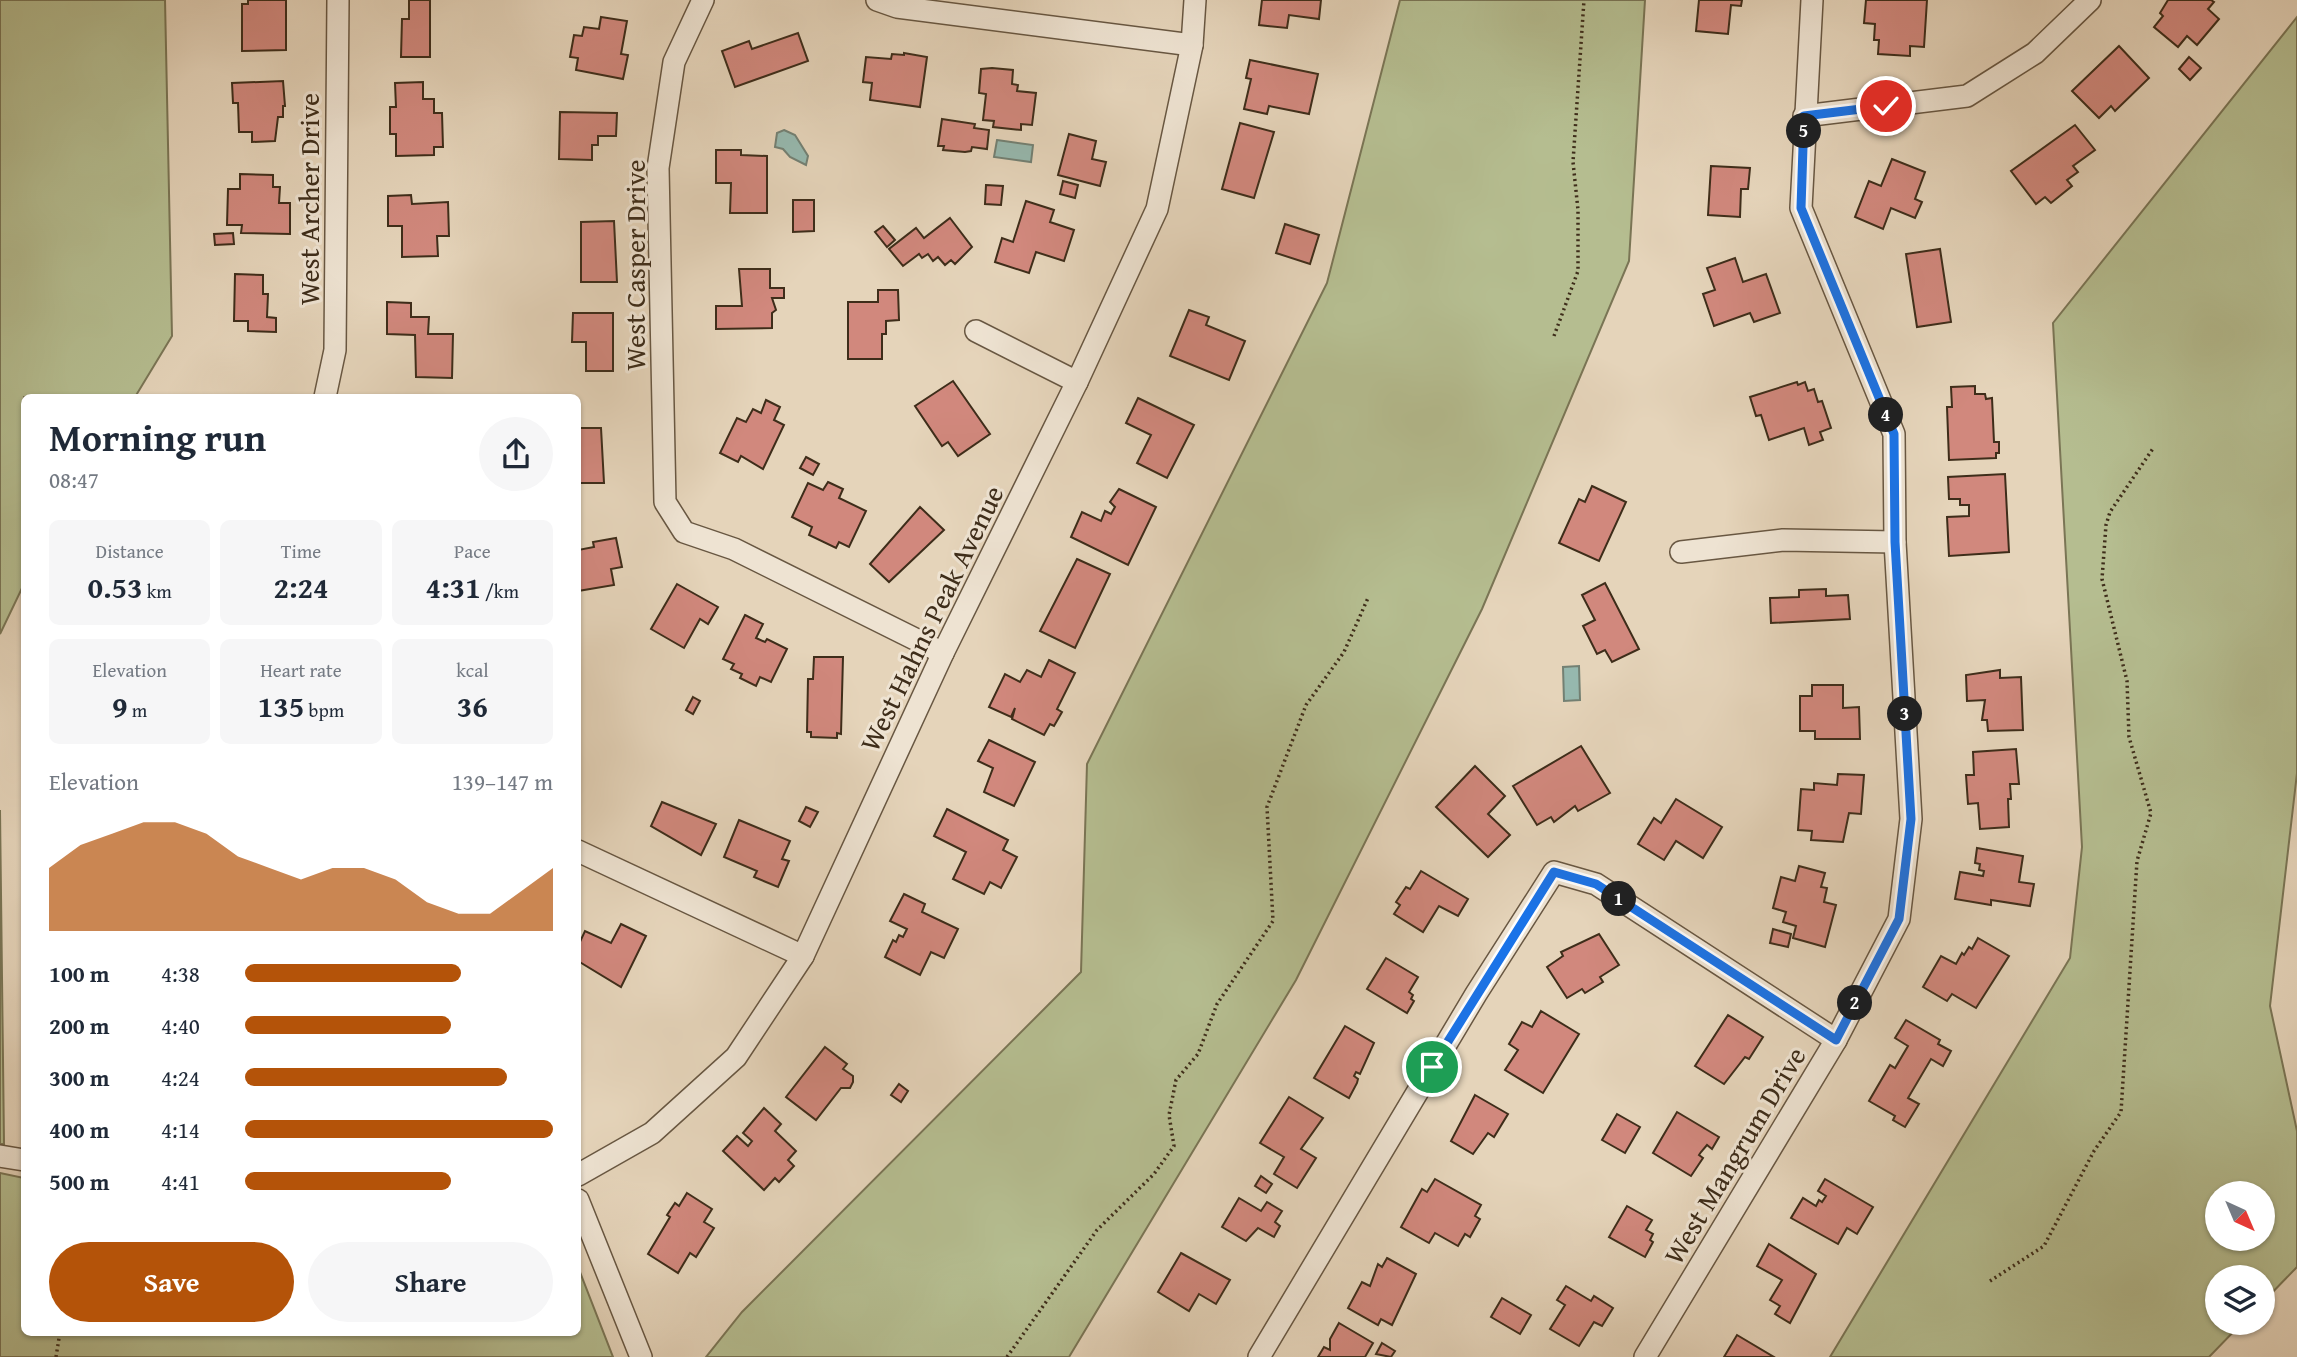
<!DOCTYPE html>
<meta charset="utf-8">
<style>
:root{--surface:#fff;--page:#f6f6f7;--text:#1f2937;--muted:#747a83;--accent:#b45309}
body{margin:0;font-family:"Gentium Book Plus",serif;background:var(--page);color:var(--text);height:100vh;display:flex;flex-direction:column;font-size:26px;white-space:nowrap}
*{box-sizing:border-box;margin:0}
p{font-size:23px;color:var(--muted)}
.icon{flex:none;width:38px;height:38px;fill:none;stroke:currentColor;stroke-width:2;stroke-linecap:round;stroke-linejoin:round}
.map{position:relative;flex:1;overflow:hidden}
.details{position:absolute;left:21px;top:394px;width:560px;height:942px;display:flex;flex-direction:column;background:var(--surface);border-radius:10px;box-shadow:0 2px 5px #0004}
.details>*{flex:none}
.needle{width:46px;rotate:136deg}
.buttons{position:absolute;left:2205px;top:1181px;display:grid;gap:14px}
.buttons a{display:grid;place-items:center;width:70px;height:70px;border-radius:50%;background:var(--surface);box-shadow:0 2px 5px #0004;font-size:35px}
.pin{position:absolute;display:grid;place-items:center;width:60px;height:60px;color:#fff;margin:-30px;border:4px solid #fff;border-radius:50%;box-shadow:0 2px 7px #0007}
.km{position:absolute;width:35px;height:35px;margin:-18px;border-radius:50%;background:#222;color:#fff;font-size:19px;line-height:35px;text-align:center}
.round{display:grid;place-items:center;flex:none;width:74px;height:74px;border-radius:37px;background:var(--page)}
.overview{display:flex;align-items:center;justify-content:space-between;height:119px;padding:0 28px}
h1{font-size:38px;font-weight:700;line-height:52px}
.figures{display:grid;grid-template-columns:repeat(3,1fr);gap:10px;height:119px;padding:7px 28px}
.figures div{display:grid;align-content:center;border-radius:10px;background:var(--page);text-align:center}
.figures b{font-size:30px;font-weight:700}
.figures small{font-size:19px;font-weight:400}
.figures p{font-size:19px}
.chart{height:196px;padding:14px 28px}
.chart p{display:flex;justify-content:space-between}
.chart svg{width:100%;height:126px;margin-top:7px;fill:var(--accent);opacity:.7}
.action{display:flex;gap:14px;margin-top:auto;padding:14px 28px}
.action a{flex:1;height:80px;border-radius:42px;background:var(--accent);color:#fff;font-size:28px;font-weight:700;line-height:80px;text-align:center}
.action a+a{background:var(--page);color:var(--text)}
ul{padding:0 28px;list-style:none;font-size:23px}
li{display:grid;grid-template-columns:112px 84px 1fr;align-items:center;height:52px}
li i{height:18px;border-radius:9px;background:var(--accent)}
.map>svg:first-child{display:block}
.green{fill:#b5bd90;stroke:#7a7555;stroke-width:2;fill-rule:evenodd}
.water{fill:#96b8ae;stroke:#738073;stroke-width:2}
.building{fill:#d1887d;stroke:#3e2d1a;stroke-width:2}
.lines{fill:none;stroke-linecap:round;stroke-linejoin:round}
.street-casing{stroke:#685742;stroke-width:24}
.path{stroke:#3e2d1a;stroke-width:3.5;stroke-dasharray:2 3.5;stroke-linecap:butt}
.street{stroke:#eee3d2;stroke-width:21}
.route-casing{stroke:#fff;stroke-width:14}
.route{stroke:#1a73e8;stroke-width:9}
.labels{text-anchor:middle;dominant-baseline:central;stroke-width:6;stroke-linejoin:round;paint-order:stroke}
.street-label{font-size:28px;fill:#3e2d1a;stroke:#eee3d2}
</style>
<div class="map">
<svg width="2297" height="1357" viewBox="0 0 2297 1357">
<rect width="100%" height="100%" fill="#e5d4ba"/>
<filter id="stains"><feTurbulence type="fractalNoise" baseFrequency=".00286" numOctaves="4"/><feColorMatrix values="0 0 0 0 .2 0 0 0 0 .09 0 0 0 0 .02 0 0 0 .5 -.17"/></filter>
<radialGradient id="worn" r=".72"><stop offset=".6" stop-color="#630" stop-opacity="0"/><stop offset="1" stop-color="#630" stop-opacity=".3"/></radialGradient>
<g class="green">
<polygon points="0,0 165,0 172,336 135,397 24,397 24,584 0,634"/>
<polygon points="1400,0 1645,0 1629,261 1482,609 1296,980 1069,1357 706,1357 742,1312 1081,972 1087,764 1327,283"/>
<path d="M2297 17V773L2270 1006 2297 1131V1267L2263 1302V1278H2217V1323H2242L2209 1357H1830L2070 958 2082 847 2053 323ZM2217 1194H2263V1239H2217Z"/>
<polygon points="0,810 4,1144 0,1144"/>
<polygon points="0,1173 24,1178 24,1332 578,1332 578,1267 613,1357 0,1357"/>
</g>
<g class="water">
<polygon points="784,130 795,135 808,156 806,165 790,157 783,149 775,147 777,133"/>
<polygon points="997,140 1033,145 1031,162 994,157"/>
<polygon points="1579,666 1580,700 1564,701 1563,667"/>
</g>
<g class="building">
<polygon points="248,0 286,0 286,50 242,51 242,4 248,4"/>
<polygon points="409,0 430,0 430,57 401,57 402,19 409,19"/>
<polygon points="1262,0 1321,0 1319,19 1289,15 1287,28 1259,25"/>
<polygon points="1699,0 1742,0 1741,6 1731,5 1728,34 1696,31"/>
<polygon points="1866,0 1927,0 1924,47 1910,46 1910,56 1878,54 1879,40 1874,40 1875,24 1864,23"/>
<polygon points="2168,0 2211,0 2214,2 2208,9 2219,19 2197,45 2187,36 2178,47 2154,27 2163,16 2160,13"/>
<polygon points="601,17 627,21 621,54 628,55 623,79 576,70 578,58 570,57 574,35 582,36 584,27 599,29"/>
<polygon points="798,33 808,61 735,87 722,51 749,41 752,49"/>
<polygon points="2119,46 2149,78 2115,111 2111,106 2099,118 2072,91"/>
<polygon points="904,53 927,57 920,107 870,100 872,83 863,82 866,57 891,59 892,54 904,55"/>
<polygon points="2189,57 2201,68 2190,80 2179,69"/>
<polygon points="1250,60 1318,74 1309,114 1269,106 1267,114 1244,109 1251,79 1246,78"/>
<polygon points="992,68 1013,70 1012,84 1018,85 1017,91 1036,93 1032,125 1021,124 1021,130 993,127 994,121 983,120 986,94 979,93 981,69"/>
<polygon points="283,81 285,106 283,106 283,117 278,117 275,141 252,142 252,132 239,132 238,103 233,103 232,83"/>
<polygon points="423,82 423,99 434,99 434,113 442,113 443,147 434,147 434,155 396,156 396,134 390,134 390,107 396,107 395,83"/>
<polygon points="560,112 617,113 616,136 598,136 598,145 592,145 592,160 559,159"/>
<polygon points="942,119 975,124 974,128 989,130 987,149 972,147 971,151 965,152 943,150 944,146 938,146"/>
<polygon points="1240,123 1274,132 1254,198 1222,189"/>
<polygon points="2075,125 2095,150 2073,166 2078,172 2067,180 2072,186 2051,203 2045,197 2036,204 2011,171"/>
<polygon points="1069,134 1096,141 1092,159 1106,162 1100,186 1058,175"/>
<polygon points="716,150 741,150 741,155 767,156 767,213 730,213 731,183 716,183"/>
<polygon points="1892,159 1925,172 1915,199 1922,202 1915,218 1891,208 1883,229 1855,217 1869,181 1881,186"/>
<polygon points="1711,166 1750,168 1748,189 1741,189 1740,217 1708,215"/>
<polygon points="240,174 273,175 273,187 280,187 279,203 290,203 290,234 241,233 242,225 227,225 228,189 240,189"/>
<polygon points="1063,181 1078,185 1075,198 1060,194"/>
<polygon points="986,185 1003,186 1001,205 985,204"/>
<polygon points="411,195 412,204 448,202 449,236 437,236 438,256 402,257 402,226 388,226 388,196"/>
<polygon points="793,200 814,200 814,231 793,232"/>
<polygon points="1026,201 1054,210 1050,222 1074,230 1064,261 1036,252 1029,273 995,262 1002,238 1013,242"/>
<polygon points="950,218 972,247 955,264 951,260 945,265 938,257 933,261 928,254 922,258 919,254 903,266 889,249 916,228 924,238"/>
<polygon points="614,221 617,282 581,282 581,222"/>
<polygon points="1285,224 1319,235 1310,264 1276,253"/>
<polygon points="883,226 895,240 887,247 875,232"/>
<polygon points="233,233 234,244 215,245 214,234"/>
<polygon points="1940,249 1951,322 1917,327 1906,254"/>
<polygon points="1735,258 1743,282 1766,274 1780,313 1754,322 1750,313 1714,326 1703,294 1715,290 1707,268"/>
<polygon points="739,269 770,269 770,288 784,288 784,298 772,298 776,310 772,313 772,328 716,329 716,306 742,306"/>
<polygon points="235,274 263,275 263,294 268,294 267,317 276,318 276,332 248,331 248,321 234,321"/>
<polygon points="878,290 898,290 899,320 886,321 886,334 882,334 882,359 848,359 848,302 878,302"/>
<polygon points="387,302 411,303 411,317 429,317 428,334 453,334 452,378 416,377 415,335 387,334"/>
<polygon points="1189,310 1209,317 1206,325 1245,341 1229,380 1170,356"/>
<polygon points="573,313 613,313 613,371 586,371 586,342 572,342"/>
<polygon points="953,381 990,434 958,456 948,442 942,446 915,406"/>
<polygon points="1797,382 1798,385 1805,382 1808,391 1814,389 1818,402 1822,401 1831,428 1820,432 1823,440 1809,445 1804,428 1769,440 1761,415 1756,416 1750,397"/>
<polygon points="1975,386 1975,394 1985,394 1986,399 1992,398 1994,442 1999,442 1999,453 1996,453 1996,458 1949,460 1947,407 1952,407 1951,387"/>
<polygon points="1138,398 1194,425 1167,478 1137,463 1151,435 1126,423"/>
<polygon points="766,400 780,407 774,420 784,425 763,469 741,456 738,462 720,453 737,418 746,422 753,409 761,413"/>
<polygon points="578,428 601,428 604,483 578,483"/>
<polygon points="806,457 819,464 813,475 800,468"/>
<polygon points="2005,474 2009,552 1949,556 1947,517 1969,516 1969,505 1960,505 1960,499 1949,499 1948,477"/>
<polygon points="828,482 843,489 839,498 866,511 849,547 839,542 836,548 809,535 812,527 792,517 808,483 823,490"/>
<polygon points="1592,486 1626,502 1599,561 1559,543 1579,499 1585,502"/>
<polygon points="1119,489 1156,507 1128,565 1071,537 1082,512 1101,521 1105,511 1111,514 1115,507 1110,502"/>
<polygon points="920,507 944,530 889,582 870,564"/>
<polygon points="616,538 622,567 611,569 614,585 578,591 578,550 594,547 593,542"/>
<polygon points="1077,559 1110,574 1075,648 1040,631"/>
<polygon points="1605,583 1639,649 1612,662 1605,650 1597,654 1583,626 1595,620 1582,595"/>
<polygon points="677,584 718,607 708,624 700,619 684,648 651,629"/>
<polygon points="1826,589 1826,596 1848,595 1850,619 1771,623 1770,598 1799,597 1799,590"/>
<polygon points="745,615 763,624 756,638 765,642 767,639 787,649 771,682 760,677 756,686 740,678 742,674 731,669 734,664 723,659"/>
<polygon points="814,657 843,657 841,734 837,733 837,738 811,737 811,732 807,732 808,679 813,679"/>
<polygon points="1049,660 1075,673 1057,709 1062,712 1054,726 1050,724 1044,735 1012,719 1015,708 1011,717 989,707 1005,674 1020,682 1027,670 1041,677"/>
<polygon points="2000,670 2000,678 2021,677 2023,730 1988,731 1987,720 1982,720 1985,700 1967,701 1966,675"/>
<polygon points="1812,685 1843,685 1843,708 1859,707 1860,739 1815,739 1815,731 1800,731 1800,696 1812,696"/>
<polygon points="693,697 700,701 693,714 686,710"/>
<polygon points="989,740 1035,762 1014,806 984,792 993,768 978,761"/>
<polygon points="1581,746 1610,793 1578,811 1575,806 1554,822 1551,817 1537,825 1513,786"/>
<polygon points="2016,749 2019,784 2010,784 2011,799 2008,799 2009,827 1980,829 1978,803 1968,804 1966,775 1974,775 1973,752"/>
<polygon points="1475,766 1505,796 1488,814 1510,835 1488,857 1436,807"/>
<polygon points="1838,774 1864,775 1861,814 1849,813 1843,842 1811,840 1812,831 1798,830 1801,789 1814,790 1814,783 1837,785"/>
<polygon points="1676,799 1722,827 1703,858 1676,841 1664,860 1638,844 1654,818 1661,823"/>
<polygon points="662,802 716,824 701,855 651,826"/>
<polygon points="806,807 818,812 810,827 799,821"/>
<polygon points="947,809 1008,840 1003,850 1017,857 1001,888 990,882 984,894 953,879 966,852 934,836"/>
<polygon points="739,820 790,841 782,859 789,861 778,887 754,877 757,871 724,857"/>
<polygon points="1977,848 2023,856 2019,882 2034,884 2030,906 1991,900 1991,905 1955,899 1960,872 1983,876 1984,871 1979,870 1980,864 1975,863"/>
<polygon points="1799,866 1825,873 1821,887 1827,888 1824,902 1836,905 1825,947 1793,938 1796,926 1783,922 1786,912 1773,908 1781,877 1795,881"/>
<polygon points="1421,871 1468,899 1458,916 1439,906 1423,932 1394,914 1400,905 1396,902 1406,887 1410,889"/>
<polygon points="904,894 925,904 922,912 958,929 944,958 931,952 920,975 885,957 893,940 896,942 899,935 903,937 907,929 890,921"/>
<polygon points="621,924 646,936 621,987 578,961 578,946 585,931 611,943"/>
<polygon points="1773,929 1791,934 1788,947 1770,943"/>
<polygon points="1599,934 1619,965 1600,977 1603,982 1585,993 1582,989 1567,998 1547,967 1563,956 1561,952"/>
<polygon points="1978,938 2009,956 1976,1008 1952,994 1947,1001 1923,987 1941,956 1956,964 1962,953 1964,955 1969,947 1972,949"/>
<polygon points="1386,958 1418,977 1409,992 1413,995 1411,999 1414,1001 1407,1013 1367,989"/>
<polygon points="1541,1011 1579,1034 1543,1093 1505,1070 1518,1050 1509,1044 1522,1022 1532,1027"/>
<polygon points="1728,1015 1763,1037 1749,1059 1745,1057 1724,1084 1695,1066"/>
<polygon points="1906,1020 1940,1040 1938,1044 1951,1051 1943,1066 1931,1059 1908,1098 1919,1104 1905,1127 1893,1120 1895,1116 1869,1101 1890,1065 1895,1068 1908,1046 1895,1038"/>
<polygon points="1345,1026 1374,1043 1360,1074 1356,1072 1354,1076 1358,1079 1357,1083 1349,1098 1314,1078"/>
<polygon points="825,1047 847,1064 843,1069 853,1076 853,1082 850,1088 841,1088 816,1120 786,1097"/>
<polygon points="899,1084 908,1091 901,1102 891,1095"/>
<polygon points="1475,1095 1508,1114 1494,1137 1488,1133 1473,1154 1451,1141"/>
<polygon points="1289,1097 1323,1118 1301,1149 1316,1158 1297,1188 1274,1174 1284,1157 1260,1143"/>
<polygon points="764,1108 781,1124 775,1131 796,1151 788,1160 794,1166 779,1182 775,1178 764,1190 723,1151 737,1136 748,1146 752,1141 743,1133"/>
<polygon points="1677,1112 1719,1137 1712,1149 1707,1145 1701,1152 1699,1155 1703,1158 1691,1176 1653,1153"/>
<polygon points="1617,1114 1640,1127 1625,1153 1602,1140"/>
<polygon points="1261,1176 1272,1184 1266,1193 1255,1186"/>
<polygon points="1435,1179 1481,1205 1475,1216 1480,1219 1470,1237 1465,1234 1458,1246 1435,1233 1429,1243 1401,1227 1422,1189 1427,1192"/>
<polygon points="1825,1179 1873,1207 1857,1234 1847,1228 1838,1244 1791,1218 1803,1198 1816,1206 1819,1200 1822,1202 1826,1196 1818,1191"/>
<polygon points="687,1193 712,1209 704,1222 714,1228 696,1257 690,1253 678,1273 648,1254 670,1217 667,1215 675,1203 679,1206"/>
<polygon points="1239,1198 1261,1211 1267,1202 1282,1211 1275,1222 1280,1226 1274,1237 1258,1228 1246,1241 1222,1227"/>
<polygon points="1627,1206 1652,1220 1646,1230 1653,1234 1650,1240 1653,1242 1645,1257 1609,1237"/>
<polygon points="1769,1244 1816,1274 1790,1323 1775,1314 1780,1306 1770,1300 1782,1280 1757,1266"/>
<polygon points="1181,1253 1230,1280 1216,1304 1199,1294 1189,1311 1158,1292"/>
<polygon points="1387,1258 1416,1274 1392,1325 1381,1319 1378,1325 1348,1308 1362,1282 1370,1286 1378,1264 1382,1267"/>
<polygon points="1566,1286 1591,1301 1594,1296 1613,1308 1602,1326 1594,1322 1579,1346 1550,1329 1565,1305 1557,1300"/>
<polygon points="1502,1298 1531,1315 1520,1334 1491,1317"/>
<polygon points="1339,1323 1373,1343 1365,1357 1318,1357 1324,1347 1330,1350 1330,1339"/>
<polygon points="1737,1335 1774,1357 1724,1357"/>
<polygon points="1382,1343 1395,1351 1391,1357 1376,1354"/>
</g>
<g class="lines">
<g class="street-casing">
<g id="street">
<polyline points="703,0 674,62 658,168 665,502 684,532 734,549 943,653"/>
<polyline points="877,0 897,7 1192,45"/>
<polyline points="1804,116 1967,96 2035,53 2090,0"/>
<polyline points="976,331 1077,382"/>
<polyline points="325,397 335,350 338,0"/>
<polyline points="1681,552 1783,540 1895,542"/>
<polyline points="578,851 803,956"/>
<polyline points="0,1156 24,1160"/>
<polyline points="578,1175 652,1133 736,1057 803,956 943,653 1077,382 1157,209 1192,45 1195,0"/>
<polyline points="578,1200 641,1357"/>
<polyline points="1259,1357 1476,994 1554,872 1596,884 1836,1040"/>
<polyline points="1645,1357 1836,1040 1899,919 1911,819 1895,542 1894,434 1801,208 1812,0"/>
</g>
</g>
<g class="path">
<polyline points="1554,336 1578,271 1578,210 1573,162 1584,0"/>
<polyline points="1990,1281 2044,1246 2094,1151 2121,1112 2137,861 2151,813 2129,737 2127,681 2102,579 2106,525 2110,512 2154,447"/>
<polyline points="56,1357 60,1332"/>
<polyline points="1007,1357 1097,1230 1154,1174 1174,1146 1169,1115 1176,1080 1198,1054 1217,1004 1273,921 1267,807 1306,705 1344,652 1368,598"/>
</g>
<use href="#street" class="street"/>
</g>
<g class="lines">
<g class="route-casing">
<polyline id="route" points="1432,1067 1554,872 1596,884 1836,1040 1899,919 1911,819 1895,542 1894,434 1801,208 1804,116 1886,106"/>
</g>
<use href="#route" class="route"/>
</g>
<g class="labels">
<g class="street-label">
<text transform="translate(308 199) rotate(-90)">West Archer Drive</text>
<text transform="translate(634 265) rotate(-90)">West Casper Drive</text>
<text transform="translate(931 618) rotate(-64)">West Hahns Peak Avenue</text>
<text transform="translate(1734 1155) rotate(-59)">West Mangrum Drive</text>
</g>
</g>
<rect width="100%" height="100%" filter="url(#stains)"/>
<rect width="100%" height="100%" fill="url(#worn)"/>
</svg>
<div class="buttons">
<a><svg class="needle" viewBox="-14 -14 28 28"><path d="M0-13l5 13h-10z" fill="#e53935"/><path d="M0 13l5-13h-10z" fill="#747a83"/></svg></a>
<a><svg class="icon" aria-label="layers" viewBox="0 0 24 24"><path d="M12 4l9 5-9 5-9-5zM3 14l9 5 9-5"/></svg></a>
</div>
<div class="pin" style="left:1432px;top:1067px;background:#1e9e55"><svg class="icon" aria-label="arrive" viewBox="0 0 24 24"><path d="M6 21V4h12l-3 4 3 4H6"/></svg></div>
<div class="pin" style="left:1886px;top:106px;background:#d93025"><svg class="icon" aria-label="check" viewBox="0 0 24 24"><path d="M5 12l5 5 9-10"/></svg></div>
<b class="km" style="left:1619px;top:899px">1</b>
<b class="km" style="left:1855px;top:1003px">2</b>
<b class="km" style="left:1905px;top:714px">3</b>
<b class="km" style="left:1886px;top:415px">4</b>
<b class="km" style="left:1804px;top:131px">5</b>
<section class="details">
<div class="overview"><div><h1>Morning run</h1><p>08:47</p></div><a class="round"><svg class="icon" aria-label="share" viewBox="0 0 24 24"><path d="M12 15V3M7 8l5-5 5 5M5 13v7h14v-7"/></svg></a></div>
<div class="figures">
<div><p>Distance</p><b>0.53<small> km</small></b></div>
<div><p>Time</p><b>2:24</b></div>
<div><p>Pace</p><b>4:31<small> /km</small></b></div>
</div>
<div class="figures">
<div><p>Elevation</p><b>9<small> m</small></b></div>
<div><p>Heart rate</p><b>135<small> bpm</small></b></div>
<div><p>kcal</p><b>36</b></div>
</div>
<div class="chart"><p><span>Elevation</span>139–147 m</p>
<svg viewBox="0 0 160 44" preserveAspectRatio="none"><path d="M0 44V22L10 14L20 10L30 6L40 6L50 10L60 18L70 22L80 26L90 22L100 22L110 26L120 34L130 38L140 38L150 30L160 22V44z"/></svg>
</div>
<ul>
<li><b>100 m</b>4:38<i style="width:70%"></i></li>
<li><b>200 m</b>4:40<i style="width:67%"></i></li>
<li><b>300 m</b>4:24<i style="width:85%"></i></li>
<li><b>400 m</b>4:14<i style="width:100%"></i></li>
<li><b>500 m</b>4:41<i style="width:67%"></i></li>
</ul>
<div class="action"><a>Save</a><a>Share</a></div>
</section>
</div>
